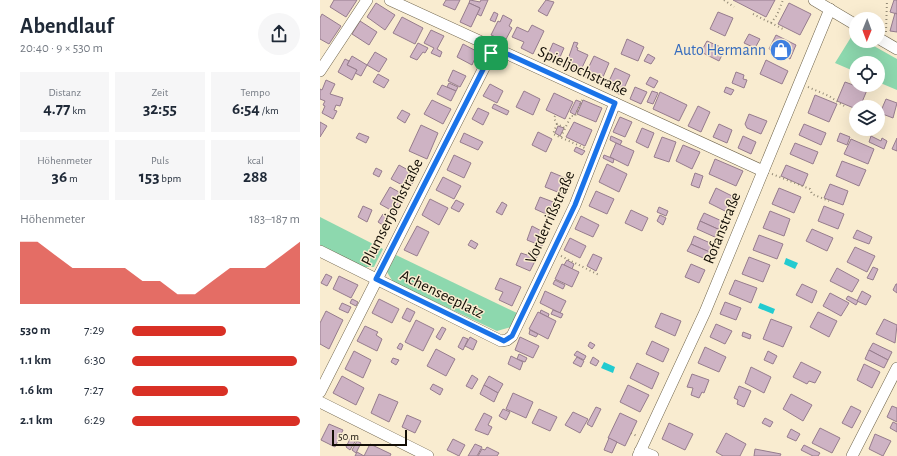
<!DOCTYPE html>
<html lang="de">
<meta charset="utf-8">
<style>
:root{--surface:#fff;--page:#f6f6f7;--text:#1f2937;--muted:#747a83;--accent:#d93025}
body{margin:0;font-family:"Alegreya Sans",sans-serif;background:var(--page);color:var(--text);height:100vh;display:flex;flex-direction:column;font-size:15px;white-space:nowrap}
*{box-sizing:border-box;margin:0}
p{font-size:13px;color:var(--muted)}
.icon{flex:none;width:22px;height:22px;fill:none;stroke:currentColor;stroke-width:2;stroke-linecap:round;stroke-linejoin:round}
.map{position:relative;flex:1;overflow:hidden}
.sheet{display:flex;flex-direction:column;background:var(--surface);width:320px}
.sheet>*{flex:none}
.needle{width:26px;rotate:181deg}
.tools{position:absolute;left:529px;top:12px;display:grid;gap:8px}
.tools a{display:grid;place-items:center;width:36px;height:36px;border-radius:50%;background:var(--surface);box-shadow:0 4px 16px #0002;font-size:20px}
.scale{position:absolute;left:12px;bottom:10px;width:75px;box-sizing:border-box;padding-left:4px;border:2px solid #130e06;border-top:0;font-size:11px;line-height:14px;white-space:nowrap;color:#130e06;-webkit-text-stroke:3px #f9ecd0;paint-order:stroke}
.pin{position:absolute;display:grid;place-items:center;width:34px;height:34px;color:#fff;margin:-17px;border-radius:8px;box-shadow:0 2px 6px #0006}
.round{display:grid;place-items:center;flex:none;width:42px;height:42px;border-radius:21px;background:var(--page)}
.headline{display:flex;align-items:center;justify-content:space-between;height:68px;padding:0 20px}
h1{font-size:22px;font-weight:600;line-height:30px}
.stats{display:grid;grid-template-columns:repeat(3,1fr);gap:6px;height:68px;padding:4px 20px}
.stats div{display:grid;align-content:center;border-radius:0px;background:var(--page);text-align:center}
.stats b{font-size:17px;font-weight:600}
.stats small{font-size:11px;font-weight:400}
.stats p{font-size:11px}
.chart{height:112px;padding:8px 20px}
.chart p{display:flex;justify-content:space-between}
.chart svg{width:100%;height:72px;margin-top:4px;fill:var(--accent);opacity:.7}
ul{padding:0 20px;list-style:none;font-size:13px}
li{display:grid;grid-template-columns:64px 48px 1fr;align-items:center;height:30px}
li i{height:10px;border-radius:5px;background:var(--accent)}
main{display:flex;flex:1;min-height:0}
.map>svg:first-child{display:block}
.green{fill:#8dd8ae}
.water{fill:#23cbd0}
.building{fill:#ceb3c4;stroke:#967c8d}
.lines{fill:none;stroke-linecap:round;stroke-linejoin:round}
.minor-casing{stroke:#70654c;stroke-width:12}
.path{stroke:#938a76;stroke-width:2;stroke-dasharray:1 3;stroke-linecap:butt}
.minor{stroke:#fff;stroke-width:11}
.route-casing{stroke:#fff;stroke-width:8}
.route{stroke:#1a73e8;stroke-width:5}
.labels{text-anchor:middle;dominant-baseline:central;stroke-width:3;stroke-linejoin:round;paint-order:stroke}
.shop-label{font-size:16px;fill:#366cbe;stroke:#f9ecd0;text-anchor:end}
.street-label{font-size:16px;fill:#130e06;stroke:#f9ecd0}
</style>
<main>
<section class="sheet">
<div class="headline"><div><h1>Abendlauf</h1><p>20:40 · 9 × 530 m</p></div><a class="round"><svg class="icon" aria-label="share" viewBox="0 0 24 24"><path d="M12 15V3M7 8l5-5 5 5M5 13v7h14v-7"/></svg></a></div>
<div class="stats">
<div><p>Distanz</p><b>4.77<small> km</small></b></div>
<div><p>Zeit</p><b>32:55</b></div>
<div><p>Tempo</p><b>6:54<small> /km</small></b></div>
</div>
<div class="stats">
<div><p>Höhenmeter</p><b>36<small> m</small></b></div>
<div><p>Puls</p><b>153<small> bpm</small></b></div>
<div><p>kcal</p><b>288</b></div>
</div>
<div class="chart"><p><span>Höhenmeter</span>183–187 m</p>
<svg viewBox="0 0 160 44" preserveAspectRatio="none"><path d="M0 44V6L10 6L20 14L30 22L40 22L50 22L60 22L70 30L80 30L90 38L100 38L110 30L120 22L130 22L140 22L150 14L160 6V44z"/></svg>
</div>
<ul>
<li><b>530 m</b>7:29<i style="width:56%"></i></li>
<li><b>1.1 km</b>6:30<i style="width:98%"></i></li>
<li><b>1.6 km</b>7:27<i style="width:57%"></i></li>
<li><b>2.1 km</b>6:29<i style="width:100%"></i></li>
</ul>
</section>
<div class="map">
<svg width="577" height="456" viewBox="0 0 577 456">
<rect width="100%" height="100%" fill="#f9ecd0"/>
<g class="green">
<polygon points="533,34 536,36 536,41 545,41 577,59 577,90 558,82 558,63 536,63 536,72 515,63"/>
<polygon points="0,217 63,249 54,267 43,267 0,245"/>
<polygon points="76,255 197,313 191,327 177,331 73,282 67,272"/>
</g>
<g class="water">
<polygon points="466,258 478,263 475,269 464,264"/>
<polygon points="440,303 455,309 453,314 438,308"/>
<polygon points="284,362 295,367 293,373 281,368"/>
</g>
<g class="building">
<polygon points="14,0 37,0 26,17 10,7"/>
<polygon points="126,0 140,0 135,10 123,5"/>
<polygon points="150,0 160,2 161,0 168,0 161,16 157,14 160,8 149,3"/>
<polygon points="226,0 234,2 227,16 218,11"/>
<polygon points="413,0 455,0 446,17"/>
<polygon points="574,0 577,0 577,14 570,12"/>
<polygon points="56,3 75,15 65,30 47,17"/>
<polygon points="149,3 160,8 151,27 140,22"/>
<polygon points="469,3 491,14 480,35 458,24"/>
<polygon points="174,12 178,14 175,22 170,20"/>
<polygon points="398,12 413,18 405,36 390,29"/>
<polygon points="575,13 577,14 577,32 570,31"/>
<polygon points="2,14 21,26 9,44 0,39 0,18"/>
<polygon points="183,15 192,20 189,26 192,28 185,41 171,35 178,21 180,22"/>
<polygon points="82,17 103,28 95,44 73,33"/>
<polygon points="40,21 57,32 49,45 32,34"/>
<polygon points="212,25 224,31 213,54 201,48 204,42 192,37 197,27 208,32"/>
<polygon points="111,30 124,36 117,49 122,52 120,57 111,53 114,48 104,43"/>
<polygon points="429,34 440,39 435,48 424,43"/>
<polygon points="456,35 476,45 470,59 449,49"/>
<polygon points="307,39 324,47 318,61 301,54"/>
<polygon points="387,41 405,49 399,61 381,52"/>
<polygon points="254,42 258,43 256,47 258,48 257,50 268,55 259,74 245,68"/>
<polygon points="98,43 108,48 105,53 103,52 97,60 90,57"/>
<polygon points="233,43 244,48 237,64 226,59"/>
<polygon points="143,44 158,52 152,65 137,57"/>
<polygon points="55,52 67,59 59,72 47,65"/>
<polygon points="328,54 335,58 331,64 324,61"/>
<polygon points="32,56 47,65 41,76 35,73 37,70 27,65"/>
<polygon points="274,56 289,63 280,84 264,77"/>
<polygon points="25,59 29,61 27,65 37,70 32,80 18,72"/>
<polygon points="446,60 468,71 462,84 440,74"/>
<polygon points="295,68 310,75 301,95 286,88"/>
<polygon points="133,70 146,76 140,87 128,81"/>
<polygon points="416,72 424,75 423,79 427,80 424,88 412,83"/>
<polygon points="58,74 69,80 64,88 53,82"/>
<polygon points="330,77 338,81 334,88 326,84"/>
<polygon points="6,80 15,84 10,94 23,98 20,106 16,105 14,110 17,111 13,119 2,113 5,106 3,105 5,101 0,99 0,89 2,90"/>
<polygon points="525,82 547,90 540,107 536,107 536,109 517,101"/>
<polygon points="129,83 138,87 136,91 127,87"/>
<polygon points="170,84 183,91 177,103 163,96"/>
<polygon points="122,85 136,91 131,101 117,94"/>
<polygon points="315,87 327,92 321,104 310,99"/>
<polygon points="406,87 414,90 411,95 404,92"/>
<polygon points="204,91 220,99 213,115 196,107"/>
<polygon points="332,91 338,93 333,104 327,102"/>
<polygon points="340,92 367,105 359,121 333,109"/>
<polygon points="234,93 253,102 245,119 226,110"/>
<polygon points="495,95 517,104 509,122 488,113"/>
<polygon points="566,99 577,103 573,118 560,113"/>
<polygon points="112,100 131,109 123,124 104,114"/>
<polygon points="256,100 261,102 255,115 250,112"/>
<polygon points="263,100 282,108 276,122 257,114"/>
<polygon points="174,104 189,111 187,115 172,108"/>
<polygon points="378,106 390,112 381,132 368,126"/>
<polygon points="158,108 169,113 163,125 152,119"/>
<polygon points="82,110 90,114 85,123 77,118"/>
<polygon points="429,114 447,121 441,134 427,128 425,124"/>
<polygon points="300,117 312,122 305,137 293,132"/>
<polygon points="0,122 7,126 0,137"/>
<polygon points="254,122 272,130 265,146 246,137"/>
<polygon points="399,124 412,130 407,143 393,137"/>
<polygon points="484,124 506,133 501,145 479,135"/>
<polygon points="101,125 118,133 107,159 89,151"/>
<polygon points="238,126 244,128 240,136 235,133"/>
<polygon points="322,128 334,133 328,148 316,142"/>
<polygon points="218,132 232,139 226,152 212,145"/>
<polygon points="39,133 49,137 46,143 36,138"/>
<polygon points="144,133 163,142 158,150 140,142"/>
<polygon points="520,133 530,137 527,145 517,141"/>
<polygon points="291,136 302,141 300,145 290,140"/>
<polygon points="423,136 436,142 431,154 418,148"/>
<polygon points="551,136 561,141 562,138 567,141 564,149 549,142"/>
<polygon points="342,137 356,142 349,162 334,157"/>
<polygon points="577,138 577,151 572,149"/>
<polygon points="531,139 554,149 548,164 524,154"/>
<polygon points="296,143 314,151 308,166 290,157"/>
<polygon points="475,143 498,152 493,164 470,154"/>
<polygon points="363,145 380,152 372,169 356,161"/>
<polygon points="256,147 265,151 262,155 254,151"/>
<polygon points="134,155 151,163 144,178 127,170"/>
<polygon points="284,155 294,159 293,163 283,158"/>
<polygon points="395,159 423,171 416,186 389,174"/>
<polygon points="522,161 546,170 539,186 516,176"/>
<polygon points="287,164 307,174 299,192 279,182"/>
<polygon points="79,165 97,175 92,184 87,182 84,186 71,179"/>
<polygon points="466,165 488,174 483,186 461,176"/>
<polygon points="56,168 62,171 59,177 53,174"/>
<polygon points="231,172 250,180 245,195 225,187"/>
<polygon points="375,173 383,176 379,188 371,185"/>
<polygon points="123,177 141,186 134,199 116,190"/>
<polygon points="510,184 528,191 523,205 504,198"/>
<polygon points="70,187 86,196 76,213 60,204"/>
<polygon points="396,188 414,197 407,212 389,203"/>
<polygon points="459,188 481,197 474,213 452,204"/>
<polygon points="276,191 294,199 287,214 269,206"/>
<polygon points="220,197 236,203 240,207 235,218 215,209"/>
<polygon points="110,199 128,208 119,225 102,215"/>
<polygon points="136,200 144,204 139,212 131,208"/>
<polygon points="182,202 187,205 182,215 176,212"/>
<polygon points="43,206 52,210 47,222 38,217"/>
<polygon points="504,206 524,214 518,229 498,221"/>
<polygon points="339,207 348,211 346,216 337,212"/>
<polygon points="311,210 328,218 322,231 305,223"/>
<polygon points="450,211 470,219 464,236 443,228"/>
<polygon points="384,213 404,222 400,230 380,221"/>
<polygon points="63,214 69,218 64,226 58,222"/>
<polygon points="340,215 346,218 343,225 337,221"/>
<polygon points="261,216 279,225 273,237 255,229"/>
<polygon points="380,221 400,230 397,238 377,229"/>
<polygon points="97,226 109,232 97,256 84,250"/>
<polygon points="212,226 227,234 222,246 207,240"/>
<polygon points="492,229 513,238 507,251 486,241"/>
<polygon points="537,230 552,237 549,244 533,238"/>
<polygon points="439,235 463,244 457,259 433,250"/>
<polygon points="374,236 395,245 392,253 371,244"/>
<polygon points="250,238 266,246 260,258 244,250"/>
<polygon points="151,240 158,244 155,249 148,245"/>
<polygon points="371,244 392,253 388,260 367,251"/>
<polygon points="535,247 555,256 547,272 527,262"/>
<polygon points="209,251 218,255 210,271 196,265 201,253 207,255"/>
<polygon points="273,254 282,258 276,271 267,266"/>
<polygon points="429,257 450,265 443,282 422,274"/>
<polygon points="247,260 254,264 252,269 244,265"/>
<polygon points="242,264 259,272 252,287 235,279"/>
<polygon points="371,264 385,270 379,283 365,277"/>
<polygon points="553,267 558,269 553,280 547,278"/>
<polygon points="517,268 539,280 532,292 510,281"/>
<polygon points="6,274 12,277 7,286 1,283"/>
<polygon points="19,276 38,285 31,298 13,289"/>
<polygon points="180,278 201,287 192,306 179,300 183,292 175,289"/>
<polygon points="235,280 245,285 243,289 233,284"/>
<polygon points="415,280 437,288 431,303 409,294"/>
<polygon points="482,284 497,291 492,303 476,295"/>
<polygon points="576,284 577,284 577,293 573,290"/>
<polygon points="225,291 246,301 240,313 220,303"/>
<polygon points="542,291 551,296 546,305 537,301"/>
<polygon points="510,293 529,303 521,316 503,306"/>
<polygon points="528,296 538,301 536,305 526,299"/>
<polygon points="32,299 38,302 36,306 30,303"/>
<polygon points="59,299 79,309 72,323 52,313"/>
<polygon points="405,302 421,308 416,320 400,314"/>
<polygon points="22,303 31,307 28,313 19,309"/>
<polygon points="87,308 95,312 90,322 82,318"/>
<polygon points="221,310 229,314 228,317 220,313"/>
<polygon points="233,310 243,314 241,318 231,314"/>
<polygon points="6,311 23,320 9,349 0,344 0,323"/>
<polygon points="218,312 236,321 228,339 209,329"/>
<polygon points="498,312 517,321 509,337 490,327"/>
<polygon points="341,313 361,321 355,336 335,327"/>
<polygon points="451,319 472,327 463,347 443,339"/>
<polygon points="564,319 577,325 575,343 556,334"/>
<polygon points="96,320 114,329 103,351 85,342"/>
<polygon points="396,324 412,331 405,344 390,337"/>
<polygon points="45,326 58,332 56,335 62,339 57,351 37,341"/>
<polygon points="122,327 126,329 120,340 116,337"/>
<polygon points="210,330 218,334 216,337 209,334"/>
<polygon points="423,332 431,335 430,339 422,336"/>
<polygon points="143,337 148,339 143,350 138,347"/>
<polygon points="150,337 157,341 153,350 145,346"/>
<polygon points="200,337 219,346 213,358 195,350"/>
<polygon points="332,341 349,349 343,362 326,354"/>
<polygon points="270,342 275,345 272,349 268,346"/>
<polygon points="80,343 83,345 81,350 77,348"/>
<polygon points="553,343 572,352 568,360 549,350"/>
<polygon points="385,347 406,357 399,372 378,363"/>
<polygon points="116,349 135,359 126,376 107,366"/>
<polygon points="549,350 568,360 564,368 545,359"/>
<polygon points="34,351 51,360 43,378 25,369"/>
<polygon points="257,351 266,356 264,360 254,355"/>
<polygon points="448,351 457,356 453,364 444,360"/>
<polygon points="199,354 207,358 205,362 197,359"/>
<polygon points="191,356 203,362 200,370 188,364"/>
<polygon points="257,357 264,361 261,367 253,363"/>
<polygon points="273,357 279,361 276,366 270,363"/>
<polygon points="73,358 79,360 76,365 71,362"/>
<polygon points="481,362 501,372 495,383 489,381 487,384 473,377"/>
<polygon points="317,363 339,373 332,389 310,378"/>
<polygon points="544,364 560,372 552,388 537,380"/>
<polygon points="431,367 451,377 444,393 425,383"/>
<polygon points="372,374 389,380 384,393 382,392 379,398 371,395 373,388 367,387"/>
<polygon points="152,375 158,379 152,389 146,386"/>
<polygon points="22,376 44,388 36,405 13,393"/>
<polygon points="169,376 183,384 178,393 164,385"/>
<polygon points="113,384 123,389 120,395 110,389"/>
<polygon points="164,385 178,393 174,402 160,394"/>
<polygon points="308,385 329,395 320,412 300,402"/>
<polygon points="419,386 431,391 424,407 417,404 418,400 414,398"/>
<polygon points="193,393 213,402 206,418 186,409"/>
<polygon points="59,394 78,402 69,422 51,413"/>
<polygon points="471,394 492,405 483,421 463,409"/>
<polygon points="531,406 541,411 532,428 522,423"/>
<polygon points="572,406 577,408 577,422 567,417"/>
<polygon points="276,407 281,409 272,427 267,424"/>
<polygon points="183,409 190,412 186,420 179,416"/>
<polygon points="219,409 237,417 230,431 212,423"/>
<polygon points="253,412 268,419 260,433 245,425"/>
<polygon points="164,413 172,417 168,425 172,427 168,435 155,430"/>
<polygon points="300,413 317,421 305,446 288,438"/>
<polygon points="87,415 101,421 95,433 82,427"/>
<polygon points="445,418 453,422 450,427 442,423"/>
<polygon points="573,422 577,424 577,432 570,428"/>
<polygon points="349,423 373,434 365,450 342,439"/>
<polygon points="9,424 23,430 15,447 1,440"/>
<polygon points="500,428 520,438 512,453 492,443"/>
<polygon points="471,429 480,434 476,441 467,437"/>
<polygon points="406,433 426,444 420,456 403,456 396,452"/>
<polygon points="555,434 571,441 563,456 549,449"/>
<polygon points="31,437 36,440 30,450 26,447"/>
<polygon points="289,438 297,442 292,453 284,450"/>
<polygon points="133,439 145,445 139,456 127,450"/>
<polygon points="37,441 41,443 36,453 32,450"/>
<polygon points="50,444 71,454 70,456 44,456"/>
<polygon points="155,444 162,447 157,456 148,456"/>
<polygon points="484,445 500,453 498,456 493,456 481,450"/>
<polygon points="167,447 179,453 177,456 158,456 162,449 165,450"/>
<polygon points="435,449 461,454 460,456 434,456"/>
<polygon points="37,452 44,456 35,456"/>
</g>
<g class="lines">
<g class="minor-casing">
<g id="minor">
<polyline points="70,0 443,171"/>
<polyline points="494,0 536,25"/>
<polyline points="558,38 577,49"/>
<polyline points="0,71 47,0"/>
<polyline points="0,251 181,341 187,340 192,336 255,205 295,103"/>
<polyline points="0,392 174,48"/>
<polyline points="0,402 108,456"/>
<polyline points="320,451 333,456"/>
<polyline points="318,456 385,312 510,9"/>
<polyline points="532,456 577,368"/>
</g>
</g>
<g class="path">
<polyline points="404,0 414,7"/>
<polyline points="433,14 465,30"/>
<polyline points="451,23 457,15 463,0"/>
<polyline points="566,32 567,0"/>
<polyline points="488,87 509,96 524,106"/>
<polyline points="235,116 234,118 237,124 245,128"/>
<polyline points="237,124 233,134 267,149"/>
<polyline points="241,137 251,116 255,116 263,98"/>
<polyline points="452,174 490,189 492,194 509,201"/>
<polyline points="241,256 279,275"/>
<polyline points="311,433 317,436"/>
</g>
<use href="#minor" class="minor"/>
</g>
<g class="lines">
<g class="route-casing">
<polygon id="route" points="174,48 295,103 255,205 192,336 184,341 56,279"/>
</g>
<use href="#route" class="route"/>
</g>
<defs>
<g id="shop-disc" transform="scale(1.15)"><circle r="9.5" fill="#3f7fe0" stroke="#f9ecd0"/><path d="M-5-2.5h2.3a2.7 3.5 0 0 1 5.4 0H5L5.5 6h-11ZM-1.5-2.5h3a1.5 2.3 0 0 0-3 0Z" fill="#fff"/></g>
</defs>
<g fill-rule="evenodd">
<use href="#shop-disc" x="461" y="50"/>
</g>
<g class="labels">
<g class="shop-label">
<text x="446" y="50">Auto Hermann</text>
</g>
<g class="street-label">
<text transform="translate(263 71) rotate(25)">Spieljochstraße</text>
<text transform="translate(72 212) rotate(-63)">Plumserjochstraße</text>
<text transform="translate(230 217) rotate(-66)">Vorderrißstraße</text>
<text transform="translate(402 228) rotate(-68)">Rofanstraße</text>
<text transform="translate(122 294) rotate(26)">Achenseeplatz</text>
</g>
</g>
</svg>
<div class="tools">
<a><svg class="needle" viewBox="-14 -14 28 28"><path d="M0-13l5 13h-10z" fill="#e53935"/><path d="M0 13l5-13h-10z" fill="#747a83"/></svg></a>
<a><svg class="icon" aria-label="locate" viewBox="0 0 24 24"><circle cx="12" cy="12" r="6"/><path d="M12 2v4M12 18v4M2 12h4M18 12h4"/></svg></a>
<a><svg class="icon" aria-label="layers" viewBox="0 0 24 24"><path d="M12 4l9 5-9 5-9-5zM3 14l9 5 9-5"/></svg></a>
</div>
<div class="scale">50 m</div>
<div class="pin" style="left:171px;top:53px;background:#1e9e55"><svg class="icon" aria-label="arrive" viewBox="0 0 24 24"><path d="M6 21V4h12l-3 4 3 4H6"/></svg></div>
</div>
</main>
